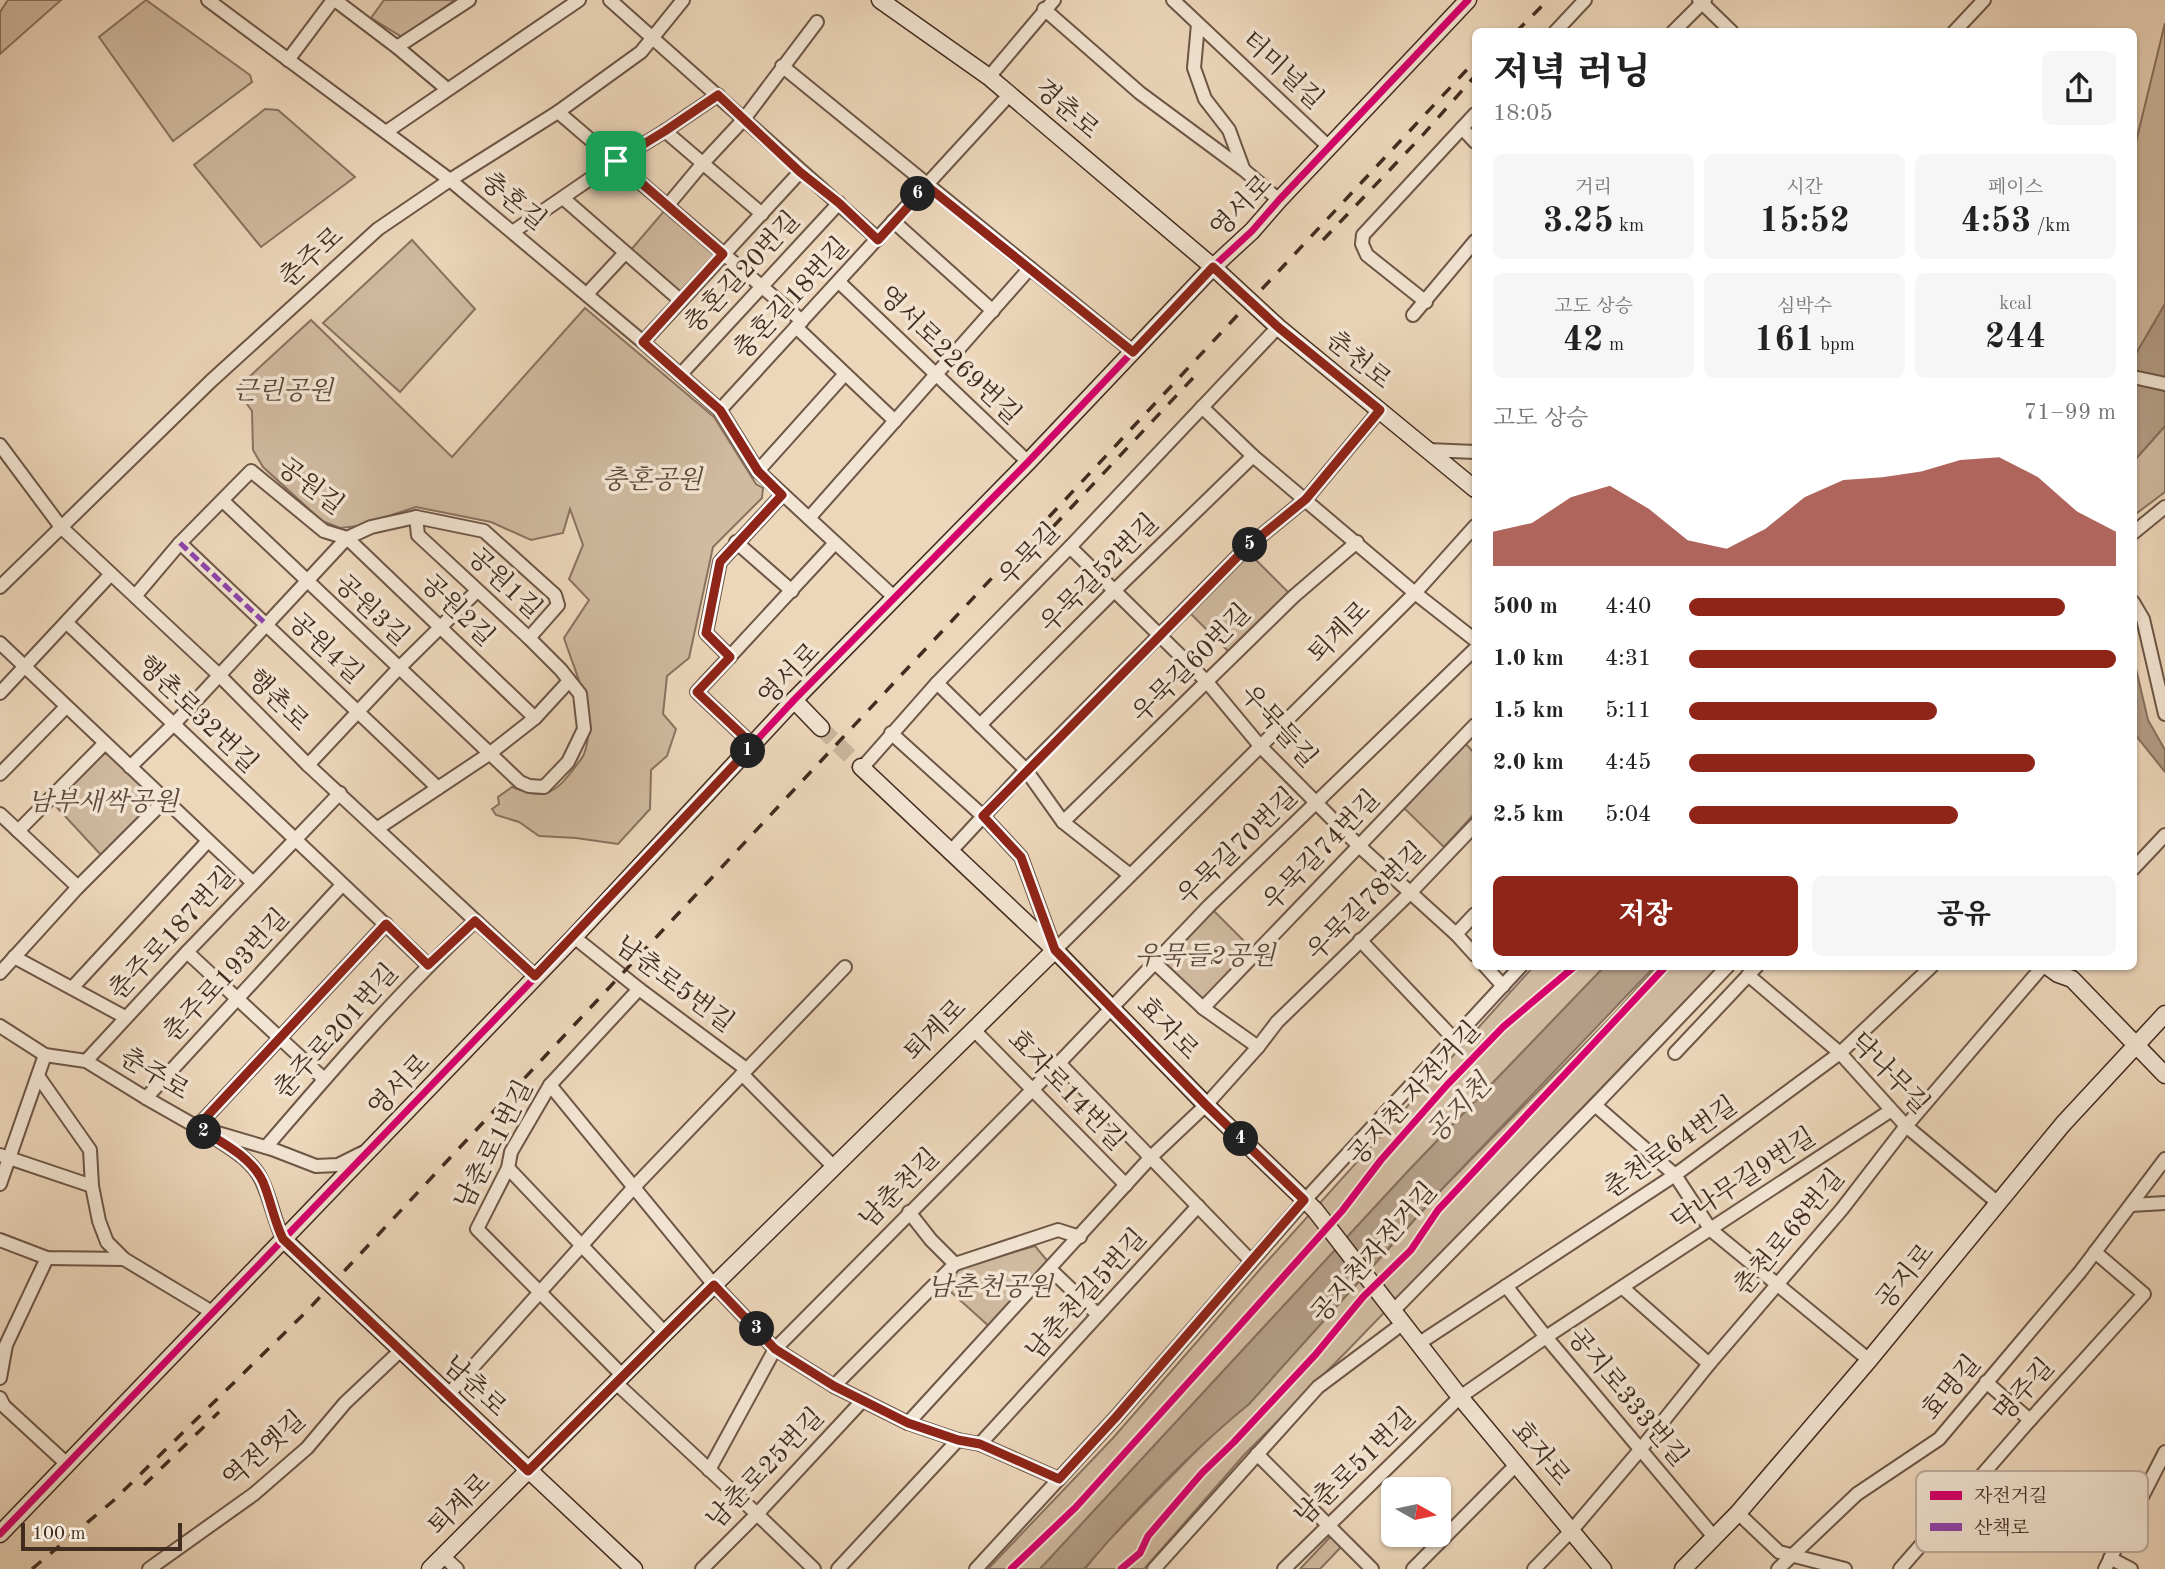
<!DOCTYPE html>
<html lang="ko">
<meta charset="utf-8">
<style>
:root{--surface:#fff;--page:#f6f6f6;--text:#222;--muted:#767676;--accent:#8f2418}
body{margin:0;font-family:"Old Standard TT","Noto Serif KR",serif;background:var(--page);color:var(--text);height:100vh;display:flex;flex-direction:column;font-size:26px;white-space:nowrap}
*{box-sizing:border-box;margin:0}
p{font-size:23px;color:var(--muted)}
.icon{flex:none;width:38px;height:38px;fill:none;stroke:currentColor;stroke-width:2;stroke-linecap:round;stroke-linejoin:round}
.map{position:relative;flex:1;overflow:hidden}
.details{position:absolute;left:1472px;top:28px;width:665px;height:942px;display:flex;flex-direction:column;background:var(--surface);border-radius:10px;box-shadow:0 2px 5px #0004}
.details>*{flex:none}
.needle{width:46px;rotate:99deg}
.fabs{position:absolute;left:1381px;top:1477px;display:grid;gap:14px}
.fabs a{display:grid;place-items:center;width:70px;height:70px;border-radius:10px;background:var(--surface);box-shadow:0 2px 5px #0004;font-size:35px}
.scale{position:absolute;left:21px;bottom:18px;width:161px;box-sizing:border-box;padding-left:7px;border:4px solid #422b1f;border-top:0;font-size:19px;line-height:24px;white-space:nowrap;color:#422b1f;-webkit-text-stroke:5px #f3e5d3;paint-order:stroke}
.pin{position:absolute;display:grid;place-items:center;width:60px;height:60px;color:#fff;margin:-30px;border-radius:14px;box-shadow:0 4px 10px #0006}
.km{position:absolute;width:35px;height:35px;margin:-18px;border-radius:50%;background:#222;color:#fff;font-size:19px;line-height:35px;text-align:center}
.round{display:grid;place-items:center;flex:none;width:74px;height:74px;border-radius:10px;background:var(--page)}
.overview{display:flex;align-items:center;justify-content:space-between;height:119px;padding:0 21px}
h1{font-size:38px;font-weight:800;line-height:52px}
.metrics{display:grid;grid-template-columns:repeat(3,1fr);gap:10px;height:119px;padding:7px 21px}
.metrics div{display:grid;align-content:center;border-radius:10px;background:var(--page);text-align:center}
.metrics b{font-size:35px;font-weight:800}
.metrics small{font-size:19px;font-weight:400}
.metrics p{font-size:19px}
.chart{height:196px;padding:14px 21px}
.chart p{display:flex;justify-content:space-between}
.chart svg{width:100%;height:126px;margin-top:7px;fill:var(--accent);opacity:.7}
.primary-button{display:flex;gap:14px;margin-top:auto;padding:14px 21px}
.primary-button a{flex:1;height:80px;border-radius:10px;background:var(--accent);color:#fff;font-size:28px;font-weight:800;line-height:80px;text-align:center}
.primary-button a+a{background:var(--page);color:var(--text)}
ul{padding:0 21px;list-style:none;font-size:23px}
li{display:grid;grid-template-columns:112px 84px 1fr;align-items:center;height:52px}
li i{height:18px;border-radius:9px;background:var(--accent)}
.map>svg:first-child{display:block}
.green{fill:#d0baa0;stroke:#897260;stroke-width:2}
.water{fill:#b39d86;stroke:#866f5d;stroke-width:2}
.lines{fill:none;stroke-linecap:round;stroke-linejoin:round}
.secondary-tunnel{stroke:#cbb59c;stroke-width:16;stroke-dasharray:16 8;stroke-linecap:butt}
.street-casing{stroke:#6d5646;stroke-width:16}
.secondary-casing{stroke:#422b1f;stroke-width:19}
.street{stroke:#f3e5d3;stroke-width:12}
.secondary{stroke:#f3e5d3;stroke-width:16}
.rail{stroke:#422b1f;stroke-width:3.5;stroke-dasharray:12 12;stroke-linecap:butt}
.quiet{stroke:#8e44ad;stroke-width:5;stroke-dasharray:10 5;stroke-linecap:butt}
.cycleway-casing{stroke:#f3e5d3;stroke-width:11}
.cycleway{stroke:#d6006c;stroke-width:7}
.route-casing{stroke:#fff;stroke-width:14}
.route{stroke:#8f2418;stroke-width:9}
.labels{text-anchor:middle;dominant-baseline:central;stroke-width:7;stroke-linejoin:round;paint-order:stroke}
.street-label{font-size:26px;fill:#422b1f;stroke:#f3e5d3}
.park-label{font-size:26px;font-style:italic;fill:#5e4839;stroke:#f3e5d3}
.water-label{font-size:28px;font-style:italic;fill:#5e4839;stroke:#f3e5d3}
.key{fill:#f3e5d3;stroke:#bead9d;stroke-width:2}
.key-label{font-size:19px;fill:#422b1f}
</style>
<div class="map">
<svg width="2165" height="1569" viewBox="0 0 2165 1569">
<rect width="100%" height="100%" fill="#edd7bb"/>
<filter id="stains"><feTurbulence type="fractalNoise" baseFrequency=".00286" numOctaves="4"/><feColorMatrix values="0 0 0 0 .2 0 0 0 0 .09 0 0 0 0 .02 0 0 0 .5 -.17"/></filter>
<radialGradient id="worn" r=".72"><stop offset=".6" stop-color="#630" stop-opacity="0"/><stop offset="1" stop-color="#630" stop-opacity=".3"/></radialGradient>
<g class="green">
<polygon points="8,0 61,0 0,54 0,12"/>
<polygon points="146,0 250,75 252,82 173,141 99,37"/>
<polygon points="384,0 455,0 402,37 371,18"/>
<polygon points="2165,23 2165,304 2133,359 2133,154"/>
<polygon points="265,109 278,110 355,177 261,247 194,165"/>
<polygon points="665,210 718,257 683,296 630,251"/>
<polygon points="412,240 475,309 400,392 323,323"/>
<path d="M585 308 714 417 756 484 763 488 762 498 713 547 689 658 667 676 663 714 676 729 667 756 651 770 650 809 618 844 576 838 539 836 519 822 496 815 492 809 499 804 498 797 512 787C538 797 550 799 568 776 573 769 581 761 584 754 598 718 575 672 564 638L589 600 569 579 583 545 570 509 563 533 531 540 491 522 416 507 358 526 340 528 322 521 263 467 253 450 252 411 236 389 311 320 452 457Z"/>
<polygon points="2165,426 2165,492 2133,516 2133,462"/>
<polygon points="1245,549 1293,597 1233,656 1186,609"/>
<polygon points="1465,743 1475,754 1475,813 1444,847 1404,808"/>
<polygon points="101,754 110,754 155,798 152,805 102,856 51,801"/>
<polygon points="1209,906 1256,953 1203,1008 1154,962"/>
<polygon points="1534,966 1605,966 1410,1169 1040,1569 988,1569 1113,1438 1262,1267"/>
<polygon points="1657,966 1719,966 1347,1351 1244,1455 1144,1569 1085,1569 1104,1545 1218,1429 1249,1404 1442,1189 1614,1014"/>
<polygon points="1035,1246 1050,1264 991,1328 942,1284 954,1269"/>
<polygon points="1332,1535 1343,1545 1320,1569 1300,1569"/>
</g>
<g class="water">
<polygon points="2165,304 2165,426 2133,462 2133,359"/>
<polygon points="2133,656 2148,720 2165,750 2165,772 2133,732"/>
<path d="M1605 966H1655L1442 1189 1249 1404C1192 1451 1132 1513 1084 1569H1040L1410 1169Z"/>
</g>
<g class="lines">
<polyline class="secondary-tunnel" points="821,728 861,767"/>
<g class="street-casing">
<g id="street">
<polyline points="208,0 450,180 643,342 720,410 758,471 895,598"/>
<polyline points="335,0 397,47 447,89"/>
<polyline points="610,0 878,239"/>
<polyline points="1173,0 1329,147"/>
<polyline points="1699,0 1732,32"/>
<polyline points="1044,9 1140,93 1244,170 1279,200"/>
<polyline points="1198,24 1194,68 1205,99 1229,130 1243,168"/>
<polyline points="1555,32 1585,0"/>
<polyline points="1673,32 1705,0"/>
<polyline points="1954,32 1984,0"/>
<polyline points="397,47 469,0"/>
<polyline points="288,60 333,0"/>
<polyline points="782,66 1133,352"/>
<polyline points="989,77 1054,0"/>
<polyline points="558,112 802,321"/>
<polyline points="1462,128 1475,142"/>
<polyline points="665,131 762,214"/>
<polyline points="386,132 579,0"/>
<polyline points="563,198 681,301"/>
<polyline points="668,205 703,163 744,119 817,22"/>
<polyline points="893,221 993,311"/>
<polyline points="514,231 616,161 665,131 718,95"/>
<polyline points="839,282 1028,462"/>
<polyline points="587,294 625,253"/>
<polyline points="1426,302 1367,255 1362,244 1363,235 1475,114"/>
<polyline points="1413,315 1475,241"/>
<polyline points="796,327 895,421"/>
<polyline points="643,342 800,172"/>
<polyline points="681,374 839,203"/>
<polyline points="2133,377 2165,384"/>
<polyline points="1202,407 1253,456 1415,593 1475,640"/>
<polyline points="720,410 1010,94"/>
<polyline points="0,445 61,527 219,675 308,765 535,976"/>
<polyline points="1428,450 1475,452"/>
<polyline points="758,471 845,374"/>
<polyline points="223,501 520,782 529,786 544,787 568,762 584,729 580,694 561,670 529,638 418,535 416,517"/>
<polyline points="809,518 1030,268"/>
<polyline points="2133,533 2165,507"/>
<polyline points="347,538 535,718"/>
<polyline points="736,542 792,591"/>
<polyline points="180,543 438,788"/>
<polyline points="1070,547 1207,682 1261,747 1359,846 1456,934 1475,955"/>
<polyline points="0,587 211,381 378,229 450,180 558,112 641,52 683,0"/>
<polyline points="136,595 180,543 251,471 324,531 347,538 371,527 416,517 484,531 555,595 558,605 529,638"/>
<polyline points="2133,602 2143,619 2165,714"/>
<polyline points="67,623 428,965"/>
<polyline points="0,643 253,883"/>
<polyline points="730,657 706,633 720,562 782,495"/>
<polyline points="937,683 1026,770 1063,822 1130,875"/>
<polyline points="0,693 111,574"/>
<polyline points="980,725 1114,591 1253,456"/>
<polyline points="891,733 983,816 1021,857 1055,950 1415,593 1475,526"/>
<polyline points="753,745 697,692 835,543"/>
<polyline points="308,765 398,669 477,591"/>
<polyline points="130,767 174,724 347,538"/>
<polyline points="862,768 937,683 1070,547 1278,327"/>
<polyline points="0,774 66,707"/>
<polyline points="0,814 78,887"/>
<polyline points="1063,822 1293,597 1357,542"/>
<polyline points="378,828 489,754 535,718 569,681"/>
<polyline points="18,831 105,743"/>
<polyline points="950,852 1026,770 1245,549 1306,499 1380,410"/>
<polyline points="2133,869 2165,835"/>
<polyline points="1456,934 1475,914"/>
<polyline points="574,937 639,989 746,1069"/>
<polyline points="1360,940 1455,1040"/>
<polyline points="187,952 324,1079"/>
<polyline points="14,957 125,1017"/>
<polyline points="1154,962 1203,1008 1258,1047"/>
<polyline points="1485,966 1503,986"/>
<polyline points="0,973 78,887 165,800"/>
<polyline points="1748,975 1840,1053 1906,1126 1998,1203"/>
<polyline points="72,988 208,841"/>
<polyline points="1203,1008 1475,725"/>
<polyline points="0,1026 45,1055 86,1061 146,1098 197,1127 272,1149 316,1166 338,1165 362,1153"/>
<polyline points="973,1029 1126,1185"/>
<polyline points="1675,1053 1757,966"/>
<polyline points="86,1061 187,952 340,793"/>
<polyline points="1059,1063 1251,1261"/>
<polyline points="742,1074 835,1168"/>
<polyline points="38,1076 90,1150 92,1186 99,1221 107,1242 124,1259"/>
<polyline points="550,1085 714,1285 775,1349 834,1386 908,1423 958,1440 980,1444 1059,1479"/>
<polyline points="146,1098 342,885"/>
<polyline points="1595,1105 1675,1175 1711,1230 1869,1360"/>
<polyline points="197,1127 386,924"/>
<path d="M209 1134C228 1147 252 1159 262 1181 271 1200 274 1220 283 1239"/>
<path d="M266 1147C333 1069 400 991 475 921"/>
<polyline points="0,1155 92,1186"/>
<polyline points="508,1168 665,1333"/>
<polyline points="0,1184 45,1055"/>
<polyline points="2131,1205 2165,1203"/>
<polyline points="909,1212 931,1240 955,1264"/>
<polyline points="0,1240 47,1258 124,1259 212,1312"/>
<polyline points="1050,1269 1098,1315"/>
<polyline points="1506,1286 1546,1337 1714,1537"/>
<polyline points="1623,1288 1709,1364"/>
<polyline points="1392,1312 1595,1105 1728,966"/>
<polyline points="1418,1344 1675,1175 1840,1053 1932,966"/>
<polyline points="623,1376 477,1229 508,1168 511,1152 550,1085 639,989"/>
<polyline points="0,1378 6,1345 47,1258"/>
<polyline points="1986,1382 2030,1420"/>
<polyline points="616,1383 757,1514 814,1569"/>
<polyline points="834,1386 955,1264 1058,1230 1080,1237"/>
<polyline points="447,1396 634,1187 845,967"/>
<polyline points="0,1398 4,1406 67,1464"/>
<polyline points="908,1423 1151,1157 1206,1105 1258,1047 1277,1022 1409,894 1475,825"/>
<polyline points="980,1444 1198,1206"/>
<polyline points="1257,1454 1372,1569"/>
<polyline points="709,1470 775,1349 1059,1063 1209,906 1475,649"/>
<polyline points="1738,1513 1779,1552 1845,1569"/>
<polyline points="443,1556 457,1569"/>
<polyline points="2110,1558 2131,1569"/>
<polyline points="149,1569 254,1494 307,1448 345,1403 400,1351"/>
<polyline points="702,1569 757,1514 863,1400"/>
<polyline points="838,1569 958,1440"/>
<polyline points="976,1569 1116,1417 1305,1200 1521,966"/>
<polyline points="1154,1569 1318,1387 1402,1324"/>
<polyline points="1284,1569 1460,1397 1546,1337 1890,1111"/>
<polyline points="1413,1569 1517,1464"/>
<polyline points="1534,1569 1572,1530 1640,1450 1709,1364 1842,1209 1906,1126 2043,966"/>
<polyline points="1778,1569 1857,1494 1939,1439 2080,1272 2165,1159"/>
<polyline points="1900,1569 2030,1420 2144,1294 2095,1252"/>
<polyline points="2105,1569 2165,1452"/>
</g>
</g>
<g class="secondary-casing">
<g id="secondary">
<polyline points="880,0 989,77 1213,267 1278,327 1475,489"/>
<polyline points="794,700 821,728"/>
<polyline points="861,767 1055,950 1206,1105 1315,1210 1460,1397 1603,1569"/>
<polyline points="2047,966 2058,974 2072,979 2165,1075"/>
<polyline points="283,1239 634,1569"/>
<polyline points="0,1534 574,937 794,700 1028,462 1213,267 1252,231 1279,200 1468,0"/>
<polyline points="430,1569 665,1333 1055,950"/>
<polyline points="1683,1569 1738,1513 1869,1360 2063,1124 2165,1014"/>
</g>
</g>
<use href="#street" class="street"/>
<use href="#secondary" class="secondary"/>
<g class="rail">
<polyline points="1516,32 1548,0"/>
<polyline points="1323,240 1421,137 1475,76"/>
<polyline points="1004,579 1193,378"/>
<polyline points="144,1485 219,1412"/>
<polyline points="32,1569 113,1501 306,1312 1475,61"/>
</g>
<polyline class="quiet" points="180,543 267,625"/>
<g class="cycleway-casing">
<g id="cycleway">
<polyline points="0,1534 574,937 794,700 1028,462 1213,267 1252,231 1279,200 1468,0"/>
<polyline points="1011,1569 1076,1507 1224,1343 1342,1211 1381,1160 1447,1085 1503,1027 1575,966"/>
<polyline points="1121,1569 1140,1553 1148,1536 1202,1473 1234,1442 1316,1354 1363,1297 1411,1250 1438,1210 1666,966"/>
</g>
</g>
<use href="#cycleway" class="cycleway"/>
</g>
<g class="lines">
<g class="route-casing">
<path id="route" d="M718 95 800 172 839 203 878 240 927 186 1133 352 1213 267 1278 327 1380 410 1306 499 1245 549 983 816 1021 857 1055 950 1206 1105 1304 1200 1116 1417 1059 1479 980 1444 958 1440 908 1423 834 1386 775 1349 714 1285 528 1471 283 1239C274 1221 271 1201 263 1182 251 1156 219 1141 197 1127L386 924 428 965 475 921 535 976 753 745 697 692 730 657 706 633 720 562 782 495 758 471 720 410 643 342 723 254 616 161 665 131Z"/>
</g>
<use href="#route" class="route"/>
</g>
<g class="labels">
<g class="street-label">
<text transform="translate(1282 71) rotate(43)">터미널길</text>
<text transform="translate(1066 110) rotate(41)">경춘로</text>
<text transform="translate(513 202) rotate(39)">충혼길</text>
<text transform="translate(1242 207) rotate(-46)">영서로</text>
<text transform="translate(312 258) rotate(-42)">춘주로</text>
<text transform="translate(743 273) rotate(-47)">충혼길20번길</text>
<text transform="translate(792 299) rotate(-47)">충혼길18번길</text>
<text transform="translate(949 356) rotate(44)">영서로2269번길</text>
<text transform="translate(1358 361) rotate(39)">춘천로</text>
<text transform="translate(310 487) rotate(37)">공원길</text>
<text transform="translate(1030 555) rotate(-46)">우묵길</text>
<text transform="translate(1100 574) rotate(-45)">우묵길52번길</text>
<text transform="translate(504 584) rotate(43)">공원1길</text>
<text transform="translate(371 611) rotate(43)">공원3길</text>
<text transform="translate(457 611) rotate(44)">공원2길</text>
<text transform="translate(1340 633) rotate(-45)">퇴계로</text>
<text transform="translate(325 649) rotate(43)">공원4길</text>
<text transform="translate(1192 664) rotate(-45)">우묵길60번길</text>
<text transform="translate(790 675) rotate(-46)">영서로</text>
<text transform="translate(277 701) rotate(45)">행촌로</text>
<text transform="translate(197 715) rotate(44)">행촌로32번길</text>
<text transform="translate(1278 727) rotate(48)">우묵들길</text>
<text transform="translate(1238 847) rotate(-44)">우묵길70번길</text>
<text transform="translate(1322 851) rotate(-46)">우묵길74번길</text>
<text transform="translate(1367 902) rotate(-45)">우묵길78번길</text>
<text transform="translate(173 934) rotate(-47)">춘주로187번길</text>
<text transform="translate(227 976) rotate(-47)">춘주로193번길</text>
<text transform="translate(674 985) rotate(37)">남춘로5번길</text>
<text transform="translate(1167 1029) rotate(46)">효자로</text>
<text transform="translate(936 1031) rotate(-45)">퇴계로</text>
<text transform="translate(337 1032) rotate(-48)">춘주로201번길</text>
<text transform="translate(1889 1074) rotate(46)">닥나무길</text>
<text transform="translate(154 1075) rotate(31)">춘주로</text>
<text transform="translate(400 1086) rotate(-46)">영서로</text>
<text transform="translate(1066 1091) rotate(46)">효자로14번길</text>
<text transform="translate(1415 1094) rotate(-48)">공지천 자전거길</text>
<text transform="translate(495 1145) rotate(-63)">남춘로1번길</text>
<text transform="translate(1671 1148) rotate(-35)">춘천로64번길</text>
<text transform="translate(1744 1180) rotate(-33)">닥나무길9번길</text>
<text transform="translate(900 1189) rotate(-45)">남춘천길</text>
<text transform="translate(1790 1233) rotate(-50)">춘천로68번길</text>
<text transform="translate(1375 1253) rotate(-49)">공지천자전거길</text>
<text transform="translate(1906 1277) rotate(-51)">공지로</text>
<text transform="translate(1087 1295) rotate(-48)">남춘천길5번길</text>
<text transform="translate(474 1387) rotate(43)">남춘로</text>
<text transform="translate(1952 1388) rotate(-50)">효명길</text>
<text transform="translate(2025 1391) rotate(-48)">명주길</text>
<text transform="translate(1627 1398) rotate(50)">공지로333번길</text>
<text transform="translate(265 1450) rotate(-42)">역전옛길</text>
<text transform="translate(1540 1454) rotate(50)">효자로</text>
<text transform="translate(1356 1467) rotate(-44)">남춘로51번길</text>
<text transform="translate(766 1469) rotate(-46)">남춘로25번길</text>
<text transform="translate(460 1505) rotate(-45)">퇴계로</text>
</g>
<g class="park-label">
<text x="283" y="392">근린공원</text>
<text x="652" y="481">충혼공원</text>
<text x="103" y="803">남부새싹공원</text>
<text x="1205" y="957">우묵들2공원</text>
<text x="990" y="1288">남춘천공원</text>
</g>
<g class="water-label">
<text transform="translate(1460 1110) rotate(-47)">공지천</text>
</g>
</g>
<rect x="1916" y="1471" width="232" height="81" rx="10" class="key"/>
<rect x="1930" y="1491" width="32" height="9" fill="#d6006c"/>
<rect x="1930" y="1523" width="32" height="8" fill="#8e44ad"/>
<g class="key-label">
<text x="1974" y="1502">자전거길</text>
<text x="1974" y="1534">산책로</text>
</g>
<rect width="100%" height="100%" filter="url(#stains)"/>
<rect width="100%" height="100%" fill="url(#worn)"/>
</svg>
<div class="fabs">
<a><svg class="needle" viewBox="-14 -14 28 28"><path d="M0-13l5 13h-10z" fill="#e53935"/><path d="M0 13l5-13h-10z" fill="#767676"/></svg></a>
</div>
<div class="scale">100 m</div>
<div class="pin" style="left:616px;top:161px;background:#1e9e55"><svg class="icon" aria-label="arrive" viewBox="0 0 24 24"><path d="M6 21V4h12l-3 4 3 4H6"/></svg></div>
<b class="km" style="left:748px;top:751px">1</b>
<b class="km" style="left:204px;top:1132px">2</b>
<b class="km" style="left:757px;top:1329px">3</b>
<b class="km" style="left:1241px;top:1139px">4</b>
<b class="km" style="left:1250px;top:545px">5</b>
<b class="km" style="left:918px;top:194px">6</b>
<section class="details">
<div class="overview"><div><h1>저녁 러닝</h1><p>18:05</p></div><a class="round"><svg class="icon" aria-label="share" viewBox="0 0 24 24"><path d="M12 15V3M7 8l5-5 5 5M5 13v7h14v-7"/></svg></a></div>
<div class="metrics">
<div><p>거리</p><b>3.25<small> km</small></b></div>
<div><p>시간</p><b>15:52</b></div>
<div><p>페이스</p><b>4:53<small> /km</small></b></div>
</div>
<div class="metrics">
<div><p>고도 상승</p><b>42<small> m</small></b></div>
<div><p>심박수</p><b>161<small> bpm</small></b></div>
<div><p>kcal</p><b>244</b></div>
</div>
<div class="chart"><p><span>고도 상승</span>71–99 m</p>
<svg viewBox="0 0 160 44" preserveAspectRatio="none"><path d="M0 44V32L10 29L20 20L30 16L40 24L50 35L60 38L70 31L80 20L90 14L100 13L110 11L120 7L130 6L140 13L150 25L160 32V44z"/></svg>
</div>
<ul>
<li><b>500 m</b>4:40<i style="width:88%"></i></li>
<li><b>1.0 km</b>4:31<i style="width:100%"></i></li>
<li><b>1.5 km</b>5:11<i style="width:58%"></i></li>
<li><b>2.0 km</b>4:45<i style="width:81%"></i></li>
<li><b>2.5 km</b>5:04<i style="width:63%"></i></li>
</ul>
<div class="primary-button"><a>저장</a><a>공유</a></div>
</section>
</div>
